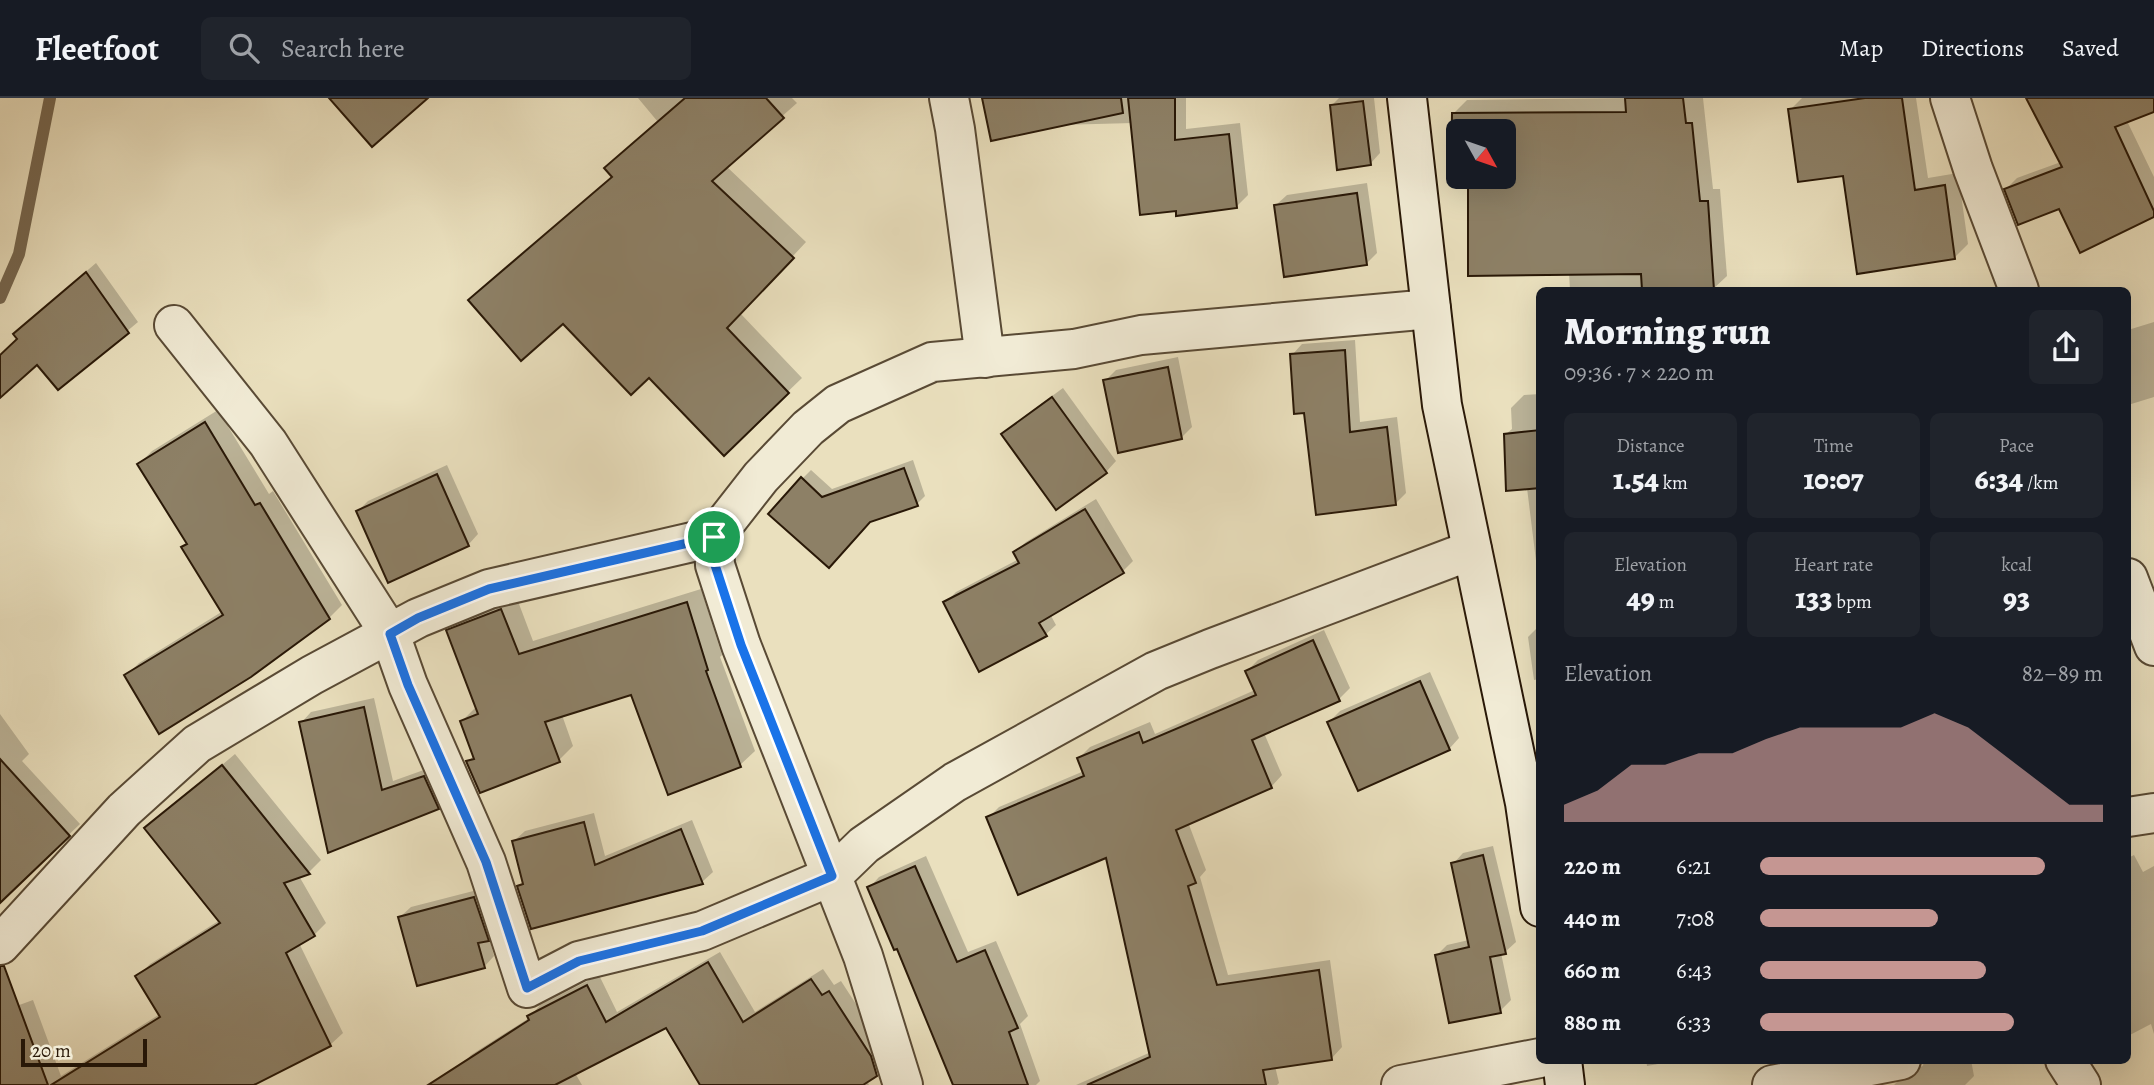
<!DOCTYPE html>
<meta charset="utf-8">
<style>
:root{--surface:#171b24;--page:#20242c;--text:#f1f3f6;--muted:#9ea1a6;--line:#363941;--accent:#c59692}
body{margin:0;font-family:Alegreya,serif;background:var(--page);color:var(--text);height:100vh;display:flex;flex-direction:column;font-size:26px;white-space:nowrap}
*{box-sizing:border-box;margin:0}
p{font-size:23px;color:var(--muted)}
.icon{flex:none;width:38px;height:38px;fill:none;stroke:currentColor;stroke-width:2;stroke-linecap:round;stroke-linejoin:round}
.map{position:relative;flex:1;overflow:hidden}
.sheet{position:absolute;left:1536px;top:189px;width:595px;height:777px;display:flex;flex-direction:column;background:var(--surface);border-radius:10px;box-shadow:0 7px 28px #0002}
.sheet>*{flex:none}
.needle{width:46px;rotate:130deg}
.fabs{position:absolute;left:1446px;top:21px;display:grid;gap:14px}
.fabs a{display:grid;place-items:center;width:70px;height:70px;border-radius:10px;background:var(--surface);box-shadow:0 7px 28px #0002;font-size:35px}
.scale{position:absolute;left:21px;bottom:18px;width:126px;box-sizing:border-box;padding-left:7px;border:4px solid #291807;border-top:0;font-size:19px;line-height:24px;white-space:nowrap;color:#291807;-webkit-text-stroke:5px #f1ebd5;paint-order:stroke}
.pin{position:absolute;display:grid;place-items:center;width:60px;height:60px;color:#fff;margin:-30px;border:4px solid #fff;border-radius:50%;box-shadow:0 2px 7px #0007}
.round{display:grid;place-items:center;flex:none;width:74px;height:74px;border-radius:10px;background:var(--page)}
.overview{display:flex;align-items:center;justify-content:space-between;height:119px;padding:0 28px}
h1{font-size:38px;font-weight:800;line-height:52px}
.stats{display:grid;grid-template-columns:repeat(3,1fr);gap:10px;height:119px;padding:7px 28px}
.stats div{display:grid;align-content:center;border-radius:10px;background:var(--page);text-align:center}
.stats b{font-size:30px;font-weight:800}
.stats small{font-size:19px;font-weight:400}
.stats p{font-size:19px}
.chart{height:196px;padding:14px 28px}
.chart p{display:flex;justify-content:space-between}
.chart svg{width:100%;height:126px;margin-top:7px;fill:var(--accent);opacity:.7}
ul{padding:0 28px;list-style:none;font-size:23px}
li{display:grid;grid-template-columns:112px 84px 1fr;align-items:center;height:52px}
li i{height:18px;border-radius:9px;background:var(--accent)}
header{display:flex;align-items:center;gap:42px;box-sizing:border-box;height:98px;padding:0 35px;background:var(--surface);border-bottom:2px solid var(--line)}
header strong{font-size:33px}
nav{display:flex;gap:38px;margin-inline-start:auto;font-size:24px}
.search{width:490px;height:63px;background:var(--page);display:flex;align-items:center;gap:18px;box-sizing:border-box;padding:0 24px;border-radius:10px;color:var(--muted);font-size:26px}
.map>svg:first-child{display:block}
.shadow{fill:#0003;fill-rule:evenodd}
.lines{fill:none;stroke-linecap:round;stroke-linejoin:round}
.stream{stroke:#756750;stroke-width:12}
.building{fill:#8d8066;stroke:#291807;stroke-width:2;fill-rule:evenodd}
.street-casing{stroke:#594a35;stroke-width:42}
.secondary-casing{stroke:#291807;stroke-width:42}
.street{stroke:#f1ebd5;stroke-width:38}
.secondary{stroke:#f1ebd5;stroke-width:38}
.route-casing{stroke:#fff;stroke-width:14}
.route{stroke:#1a73e8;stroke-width:9}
</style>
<header>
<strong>Fleetfoot</strong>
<div class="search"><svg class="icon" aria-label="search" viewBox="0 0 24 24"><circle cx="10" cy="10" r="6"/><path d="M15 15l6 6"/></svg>Search here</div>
<nav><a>Map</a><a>Directions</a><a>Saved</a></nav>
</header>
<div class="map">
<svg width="2154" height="987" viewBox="0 0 2154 987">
<rect width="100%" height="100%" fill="#eae0be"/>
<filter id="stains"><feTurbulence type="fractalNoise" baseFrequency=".00286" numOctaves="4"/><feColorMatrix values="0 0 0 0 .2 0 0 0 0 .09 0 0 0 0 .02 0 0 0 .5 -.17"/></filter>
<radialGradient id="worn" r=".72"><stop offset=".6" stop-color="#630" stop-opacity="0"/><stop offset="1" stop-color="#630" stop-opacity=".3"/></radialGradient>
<g class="shadow">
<polygon points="638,0 792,0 797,5 726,68 806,144 740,215 802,280 724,355 649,277 563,224 485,188 613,78 658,24"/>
<polygon points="984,0 1186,0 1186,31 1240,25 1248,97 1236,109 1133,25 1059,27"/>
<polygon points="1339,0 1374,0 1380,55 1370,66 1331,8"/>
<path d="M1627 0H1703L1713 91H1720L1727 178 1713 191 1570 192 1569 175 1469 86H1453L1454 15 1467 2ZM1458 33H1503V79H1458Z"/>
<polygon points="1802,0 1916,0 1928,80 1958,75 1968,146 1955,159 1845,76 1790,12"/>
<polygon points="2028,0 2154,0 2154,12 2127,23 2154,79 2154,117 2060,109 2006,91 2017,80 2061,64"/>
<polygon points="1367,85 1377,155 1366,166 1276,107 1287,97"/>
<polygon points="96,165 138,224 59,290 38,264 0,288 0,258 19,241 25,226"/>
<polygon points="2154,224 2154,299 2128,307 2128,232"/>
<polygon points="1355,242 1360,324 1397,319 1406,395 1395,406 1306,313 1292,257 1302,246"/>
<polygon points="1178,259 1192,329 1181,340 1105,283 1116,272"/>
<polygon points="1063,290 1116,363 1106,374 1057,409 1004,337 1014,326"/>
<polygon points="1540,296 1540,495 1527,390 1506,336 1512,331 1511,310 1524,297"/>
<polygon points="218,312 269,396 273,393 342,507 329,520 126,578 139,565 223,513 183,449 188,444 139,366 152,353"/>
<polygon points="913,362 925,398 917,406 871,422 838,459 802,381 811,372 832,391"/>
<polygon points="447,367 478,436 468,447 358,413 368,403"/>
<polygon points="1096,401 1133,463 1123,473 1050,516 1056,527 1045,537 945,505 956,494 1019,461 1015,454 1026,444"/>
<polygon points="701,491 722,557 720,559 755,653 740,667 632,595 562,617 573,648 559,662 468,664 474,657 462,623 477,608 448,533 463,518 516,498 533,543"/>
<polygon points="1540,527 1540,605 1539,581 1534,582 1528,539"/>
<polygon points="1324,532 1350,590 1339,601 1264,635 1282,677 1271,689 1188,724 1206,772 1200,779 1228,877 1330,862 1342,949 1331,961 1275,968 1279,985 1277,987 1076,987 1151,954 1108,758 988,720 999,709 1084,673 1079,660 1090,649 1150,624 1155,636 1255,592 1247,573 1258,562"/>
<polygon points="1430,574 1459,640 1449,651 1329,624 1340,613"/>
<polygon points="374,600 393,683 435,668 448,699 438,710 329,752 301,625 311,614"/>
<polygon points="0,616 29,656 22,663 80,726 12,791 0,777"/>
<polygon points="235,656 321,762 309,774 299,778 326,825 314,837 299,845 343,935 330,947 250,987 0,987 0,914 33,902 61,978 160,916 137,879 150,866 220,822 146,731"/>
<polygon points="594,715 605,758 692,722 713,774 702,784 519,788 524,783 514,743 525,733"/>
<polygon points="1493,748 1516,844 1505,854 1501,855 1511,902 1500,913 1437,857 1447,847 1469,842 1453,766 1463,755"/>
<polygon points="2134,757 2143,774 2154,768 2154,936 2151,926 2128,938 2128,760"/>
<polygon points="926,758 968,854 996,843 1028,918 1020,926 1040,983 1036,987 955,987 898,849 869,790 879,779"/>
<polygon points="485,790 498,831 489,839 494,858 484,869 400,819 411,809"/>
<polygon points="720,854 755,914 823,871 834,887 841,883 882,946 888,965 867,983 869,987 702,987 667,928 575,975 582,987 471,987 460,969 471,957 529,920 540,907 599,877 617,914"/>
<polygon points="1646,962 1680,962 1647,968"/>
<polygon points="1924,962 1971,962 1974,978 1965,987 1894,987 1908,973 1923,968"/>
</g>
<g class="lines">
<polyline class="stream" points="0,200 19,156 50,0"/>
</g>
<g class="building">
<polygon points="329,0 428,0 372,49"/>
<polygon points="685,0 766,0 784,20 712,83 794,160 727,230 789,295 724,358 649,280 631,297 563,226 521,263 468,202 612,79 604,70"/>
<polygon points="982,0 1121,0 1123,15 991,43"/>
<polygon points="1128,0 1175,0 1175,42 1229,36 1237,110 1176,118 1176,113 1140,117"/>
<path d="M1625 0H1683L1686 25H1692L1700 103H1708L1714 192H1642L1641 176 1468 178V87H1451L1452 15 1626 14ZM1458 33H1503V79H1458Z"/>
<polygon points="1865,0 1902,0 1915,92 1945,87 1955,161 1857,176 1843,78 1798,84 1788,11"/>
<polygon points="2026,0 2154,0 2154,14 2115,29 2154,113 2154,119 2080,155 2059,111 2018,127 2004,91 2062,69"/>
<polygon points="1363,3 1371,67 1337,72 1330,7"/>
<polygon points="1357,95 1367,167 1284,179 1274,107"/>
<polygon points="86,174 129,235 58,292 37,267 0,300 0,257 17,241 13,236"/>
<polygon points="1345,252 1350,334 1387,329 1396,407 1316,417 1304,315 1294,316 1290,256"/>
<polygon points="1168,269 1182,341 1118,355 1103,282"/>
<polygon points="1052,299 1107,375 1056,412 1001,336"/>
<polygon points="205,324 255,407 260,405 330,521 251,579 159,636 124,577 223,517 181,449 187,446 137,366"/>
<polygon points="1540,332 1540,390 1506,393 1504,336"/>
<polygon points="904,370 918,408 870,424 829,470 768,416 801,379 822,399"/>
<polygon points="437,376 469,448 388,485 356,413"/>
<polygon points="1085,411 1124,475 1039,525 1047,538 979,574 943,504 1019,465 1013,454"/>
<polygon points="687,504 708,572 706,573 741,669 668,697 631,597 545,624 560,664 480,695 466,663 474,661 460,623 478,616 446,532 501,511 519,556"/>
<polygon points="1313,542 1340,603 1252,642 1272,690 1176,732 1196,785 1188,788 1217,887 1319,872 1332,962 1263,972 1266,987 1087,987 1150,959 1106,760 1018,797 986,719 1084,678 1077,660 1139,634 1143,645 1256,597 1245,573"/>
<polygon points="1420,583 1450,652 1358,693 1327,624"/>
<polygon points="364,609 382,692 424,678 439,711 328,755 299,624"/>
<polygon points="0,661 70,738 0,805"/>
<polygon points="222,667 310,776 284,785 315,838 286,855 331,948 254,987 51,987 160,919 135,878 220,825 144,730"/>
<polygon points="584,724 595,767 681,731 703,786 531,831 517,788 523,786 512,743"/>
<polygon points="1483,757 1506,856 1490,859 1501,915 1449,925 1435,857 1469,849 1451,765"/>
<polygon points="915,768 957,864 985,852 1018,930 1009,934 1028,987 953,987 897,851 894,852 867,789"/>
<polygon points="474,799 489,843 478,845 485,870 417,888 398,819"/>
<polygon points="708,864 743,924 811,881 822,897 829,893 871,958 877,978 863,987 700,987 666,930 555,987 428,987 529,922 527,918 587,887 606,924"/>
<polygon points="0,868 4,868 48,987 0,987"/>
</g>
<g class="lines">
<g class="street-casing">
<g id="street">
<polyline points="949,0 955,31 985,260"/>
<polyline points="1950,0 1973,71 2019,192"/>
<polyline points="174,227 268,345 390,536 408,587 486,764 527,890 579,863 702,833 832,778 864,747 955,684 1156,573 1210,551 1472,452"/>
<polyline points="2128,480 2154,548"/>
<polyline points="2128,719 2154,715"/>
<polyline points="0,847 124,712 197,646 312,577 418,520 489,491 714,439"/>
<polyline points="2065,962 2081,987"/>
<polyline points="903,987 863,858 741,547 715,467 714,439 761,379 808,330 838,306 932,264 1074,251 1141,237 1431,211"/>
<polyline points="1401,987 1540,960"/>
<polyline points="1772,987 1901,962"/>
</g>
</g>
<g class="secondary-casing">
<g id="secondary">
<polyline points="1407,0 1442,307 1525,705 1540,809"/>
<polyline points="1562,962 1565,987"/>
</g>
</g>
<use href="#street" class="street"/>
<use href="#secondary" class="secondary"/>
</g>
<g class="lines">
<g class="route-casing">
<polygon id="route" points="714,439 715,467 741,547 832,778 702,833 579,863 527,890 486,764 408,587 390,536 418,520 489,491"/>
</g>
<use href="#route" class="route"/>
</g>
<rect width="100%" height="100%" filter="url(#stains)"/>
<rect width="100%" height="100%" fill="url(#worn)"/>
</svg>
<div class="fabs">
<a><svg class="needle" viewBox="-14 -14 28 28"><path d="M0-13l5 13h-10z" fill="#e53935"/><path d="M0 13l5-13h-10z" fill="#9ea1a6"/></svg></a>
</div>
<div class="scale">20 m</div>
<div class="pin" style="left:714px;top:439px;background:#1e9e55"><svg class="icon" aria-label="arrive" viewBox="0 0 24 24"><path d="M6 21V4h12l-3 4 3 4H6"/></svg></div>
<section class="sheet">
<div class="overview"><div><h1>Morning run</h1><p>09:36 · 7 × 220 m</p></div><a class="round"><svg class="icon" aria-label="share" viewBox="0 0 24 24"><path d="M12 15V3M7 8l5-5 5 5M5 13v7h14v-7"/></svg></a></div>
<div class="stats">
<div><p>Distance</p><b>1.54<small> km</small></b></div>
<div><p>Time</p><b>10:07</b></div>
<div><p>Pace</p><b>6:34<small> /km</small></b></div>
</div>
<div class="stats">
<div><p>Elevation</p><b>49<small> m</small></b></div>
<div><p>Heart rate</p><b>133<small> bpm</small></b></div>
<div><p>kcal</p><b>93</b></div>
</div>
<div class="chart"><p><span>Elevation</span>82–89 m</p>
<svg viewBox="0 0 160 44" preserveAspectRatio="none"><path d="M0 44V38L10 33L20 24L30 24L40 20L50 20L60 15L70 11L80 11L90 11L100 11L110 6L120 11L130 20L140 29L150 38L160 38V44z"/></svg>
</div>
<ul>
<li><b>220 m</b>6:21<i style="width:83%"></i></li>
<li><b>440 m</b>7:08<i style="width:52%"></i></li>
<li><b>660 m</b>6:43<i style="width:66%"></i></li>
<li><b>880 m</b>6:33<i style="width:74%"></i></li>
</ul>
</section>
</div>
